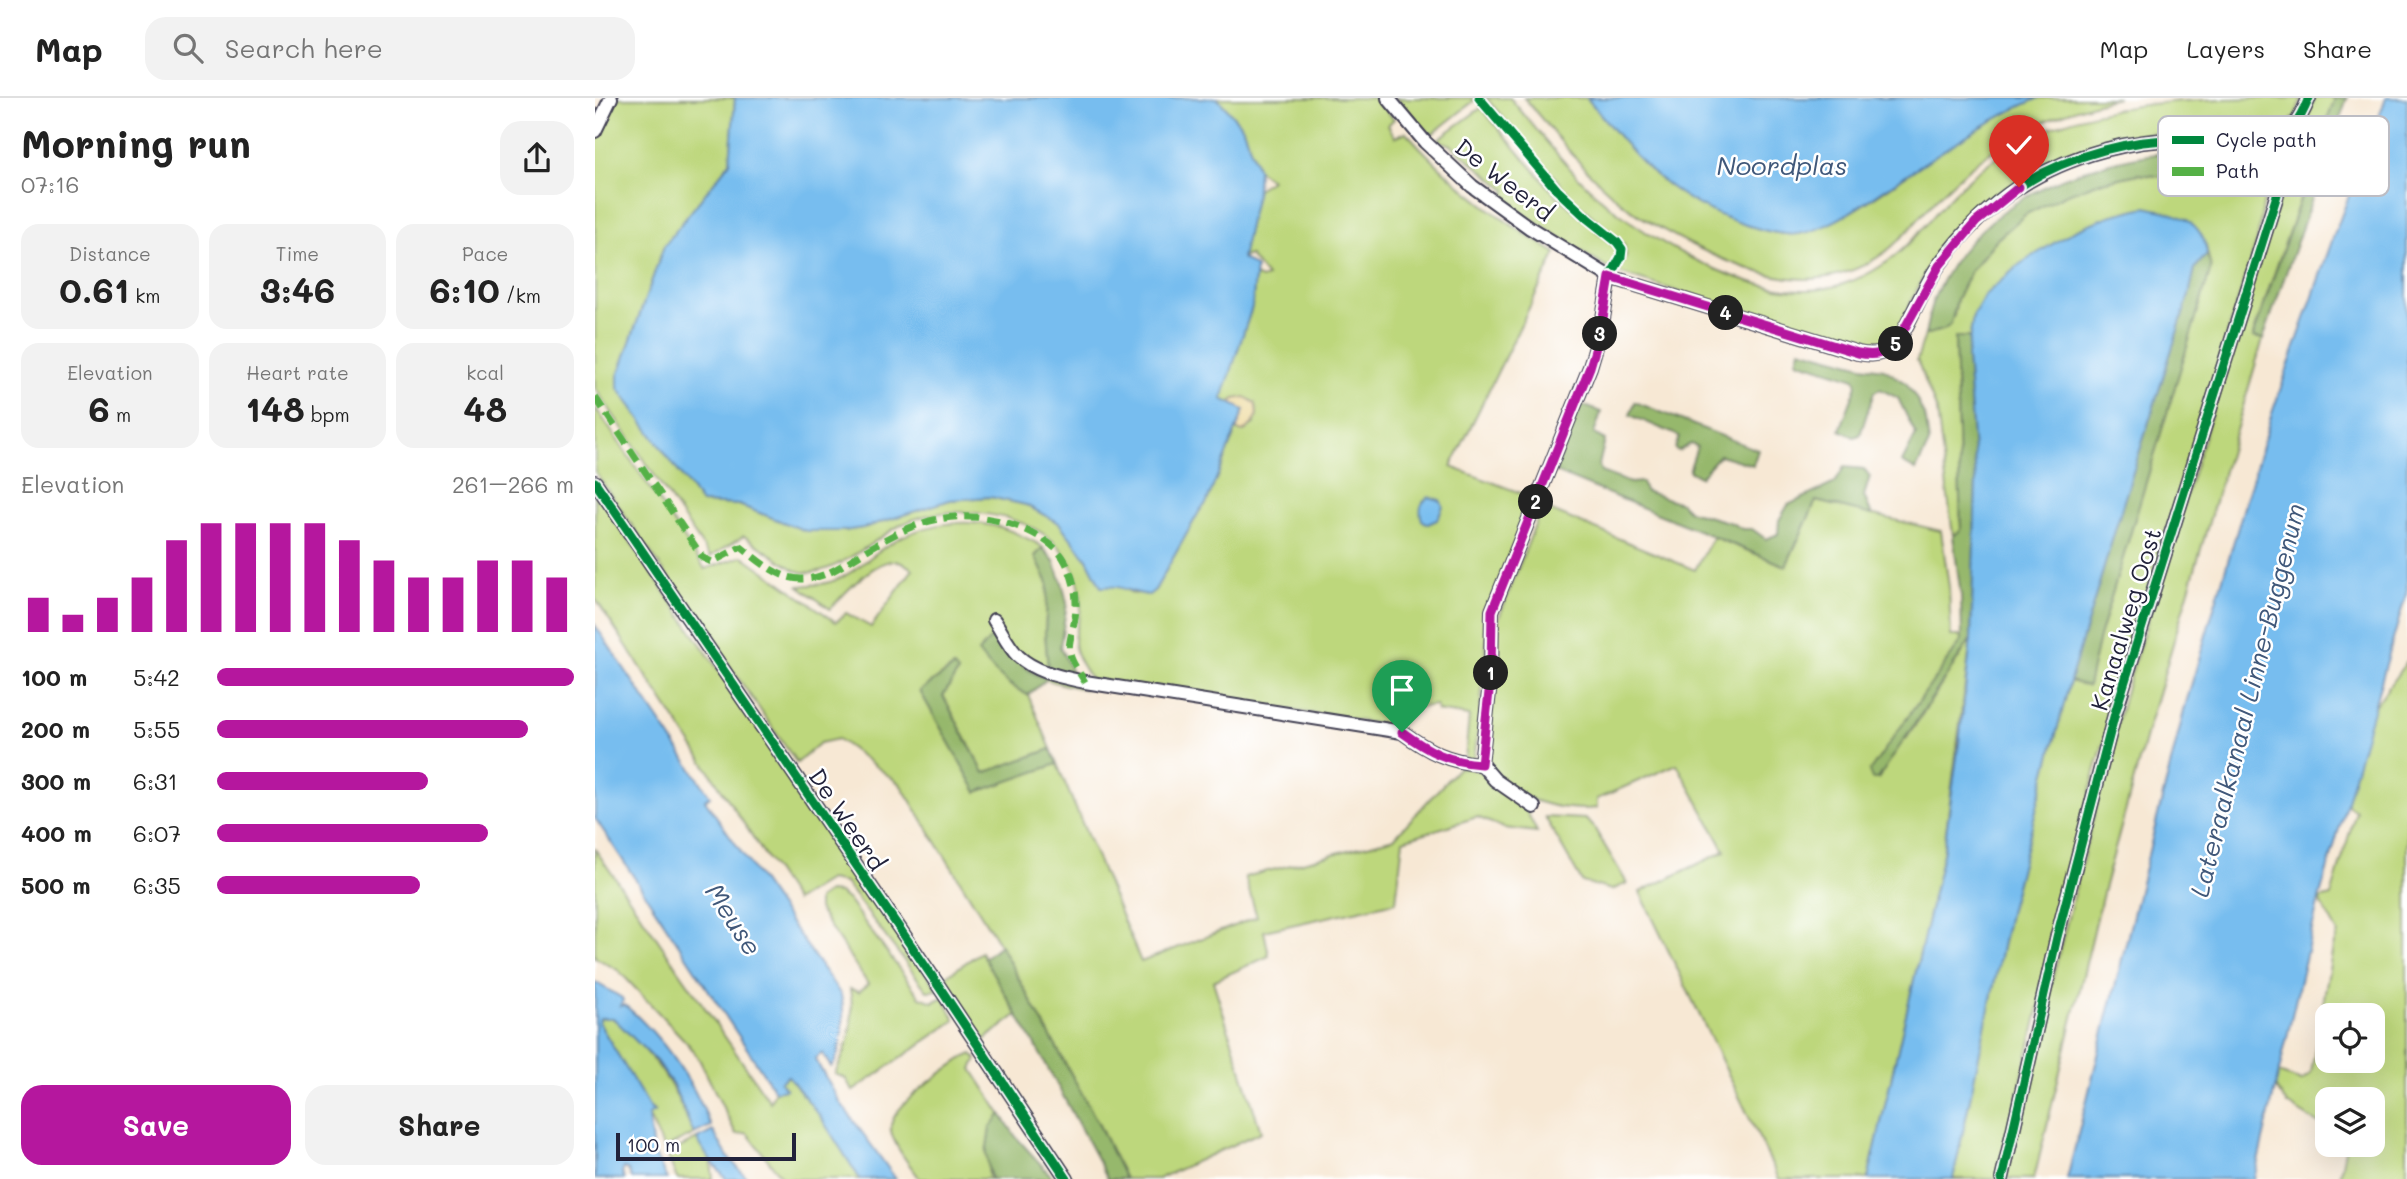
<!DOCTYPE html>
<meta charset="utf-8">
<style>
:root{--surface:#fff;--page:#f2f2f2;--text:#222;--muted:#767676;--line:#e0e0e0;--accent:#b5179e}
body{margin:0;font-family:Mali,sans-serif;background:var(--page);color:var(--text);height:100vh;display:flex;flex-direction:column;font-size:26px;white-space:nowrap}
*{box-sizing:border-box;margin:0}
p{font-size:23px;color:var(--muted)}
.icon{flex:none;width:38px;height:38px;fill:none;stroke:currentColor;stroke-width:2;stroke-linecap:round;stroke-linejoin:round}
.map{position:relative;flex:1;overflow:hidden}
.panel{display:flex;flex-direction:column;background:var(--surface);width:595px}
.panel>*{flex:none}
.buttons{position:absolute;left:1720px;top:905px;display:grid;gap:14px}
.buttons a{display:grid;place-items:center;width:70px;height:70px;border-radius:14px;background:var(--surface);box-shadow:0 7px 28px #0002;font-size:35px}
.scale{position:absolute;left:21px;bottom:18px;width:180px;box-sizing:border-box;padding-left:7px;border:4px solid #22223b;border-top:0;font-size:19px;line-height:24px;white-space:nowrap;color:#22223b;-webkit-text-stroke:5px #fff;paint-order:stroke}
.pin{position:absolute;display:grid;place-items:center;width:60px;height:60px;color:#fff;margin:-72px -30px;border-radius:50% 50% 50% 0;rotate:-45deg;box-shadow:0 0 7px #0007}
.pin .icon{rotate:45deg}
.km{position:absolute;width:35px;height:35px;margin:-18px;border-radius:50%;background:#222;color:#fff;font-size:19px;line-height:35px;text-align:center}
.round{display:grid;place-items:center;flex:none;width:74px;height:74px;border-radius:21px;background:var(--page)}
.summary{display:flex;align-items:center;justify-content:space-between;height:119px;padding:0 21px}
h1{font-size:38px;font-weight:700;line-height:52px}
.metrics{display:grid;grid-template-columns:repeat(3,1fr);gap:10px;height:119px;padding:7px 21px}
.metrics div{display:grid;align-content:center;border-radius:18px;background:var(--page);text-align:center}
.metrics b{font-size:35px;font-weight:700}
.metrics small{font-size:19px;font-weight:400}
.metrics p{font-size:19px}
.chart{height:196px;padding:14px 21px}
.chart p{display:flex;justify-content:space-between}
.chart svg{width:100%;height:126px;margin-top:7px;stroke:var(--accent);stroke-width:6}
.primary-button{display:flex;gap:14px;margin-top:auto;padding:14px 21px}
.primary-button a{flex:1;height:80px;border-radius:21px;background:var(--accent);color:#fff;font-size:28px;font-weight:700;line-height:80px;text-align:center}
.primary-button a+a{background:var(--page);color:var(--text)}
ul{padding:0 21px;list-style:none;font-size:23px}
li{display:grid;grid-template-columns:112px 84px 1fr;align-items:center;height:52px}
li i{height:18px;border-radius:9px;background:var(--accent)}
header{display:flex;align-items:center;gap:42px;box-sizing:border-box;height:98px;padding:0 35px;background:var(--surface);border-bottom:2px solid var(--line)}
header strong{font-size:33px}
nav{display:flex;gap:38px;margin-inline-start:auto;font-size:24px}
.search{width:490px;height:63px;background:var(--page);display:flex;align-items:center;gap:18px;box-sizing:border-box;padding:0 24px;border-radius:21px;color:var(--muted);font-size:26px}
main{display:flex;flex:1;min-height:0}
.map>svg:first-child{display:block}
.green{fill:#bdd77c;stroke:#707c5c;stroke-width:2;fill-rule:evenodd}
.forest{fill:#96b86c;stroke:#5c6d54;stroke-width:2}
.sand{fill:#eeda9e;stroke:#887e6c;stroke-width:2}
.water{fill:#77bdef;stroke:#4c7095;stroke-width:2}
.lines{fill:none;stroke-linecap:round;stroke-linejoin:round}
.minor-casing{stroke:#424052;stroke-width:16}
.minor{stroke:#fff;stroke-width:12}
.quiet{stroke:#55b146;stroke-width:7;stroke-dasharray:14 7;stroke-linecap:butt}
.cycleway-casing{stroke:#fff;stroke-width:13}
.cycleway{stroke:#00873e;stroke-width:9}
.route-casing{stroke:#fff;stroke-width:14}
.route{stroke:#b5179e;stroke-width:9}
.labels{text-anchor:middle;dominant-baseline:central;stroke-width:5;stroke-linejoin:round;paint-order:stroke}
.street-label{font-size:24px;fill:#22223b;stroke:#fff}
.water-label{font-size:26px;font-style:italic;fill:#40587a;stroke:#fff}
.key{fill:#fff;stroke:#bdbdc4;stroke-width:2}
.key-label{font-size:19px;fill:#22223b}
</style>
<header>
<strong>Map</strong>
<div class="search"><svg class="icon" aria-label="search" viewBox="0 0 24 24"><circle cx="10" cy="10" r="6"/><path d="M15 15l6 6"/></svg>Search here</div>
<nav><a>Map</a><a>Layers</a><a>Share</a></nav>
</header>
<main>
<section class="panel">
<div class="summary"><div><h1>Morning run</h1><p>07:16</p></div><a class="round"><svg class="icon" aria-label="share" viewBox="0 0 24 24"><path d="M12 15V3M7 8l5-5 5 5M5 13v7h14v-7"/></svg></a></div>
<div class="metrics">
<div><p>Distance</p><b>0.61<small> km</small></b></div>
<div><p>Time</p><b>3:46</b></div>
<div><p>Pace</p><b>6:10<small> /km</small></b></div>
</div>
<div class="metrics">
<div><p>Elevation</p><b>6<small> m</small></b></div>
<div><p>Heart rate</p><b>148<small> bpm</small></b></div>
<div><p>kcal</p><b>48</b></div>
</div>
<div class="chart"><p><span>Elevation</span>261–266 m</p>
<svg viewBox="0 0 160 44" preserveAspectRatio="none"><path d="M5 44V32M15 44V38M25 44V32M35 44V25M45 44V12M55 44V6M65 44V6M75 44V6M85 44V6M95 44V12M105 44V19M115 44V25M125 44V25M135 44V19M145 44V19M155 44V25"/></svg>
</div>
<ul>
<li><b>100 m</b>5:42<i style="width:100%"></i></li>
<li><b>200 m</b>5:55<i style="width:87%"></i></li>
<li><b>300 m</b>6:31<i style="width:59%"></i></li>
<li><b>400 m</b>6:07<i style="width:76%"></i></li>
<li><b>500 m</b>6:35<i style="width:57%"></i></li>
</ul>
<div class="primary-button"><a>Save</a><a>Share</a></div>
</section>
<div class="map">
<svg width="1812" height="1081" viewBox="0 0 1812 1081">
<rect width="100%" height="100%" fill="#fff"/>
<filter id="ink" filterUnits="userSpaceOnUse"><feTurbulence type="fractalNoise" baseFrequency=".0143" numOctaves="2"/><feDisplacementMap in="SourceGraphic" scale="14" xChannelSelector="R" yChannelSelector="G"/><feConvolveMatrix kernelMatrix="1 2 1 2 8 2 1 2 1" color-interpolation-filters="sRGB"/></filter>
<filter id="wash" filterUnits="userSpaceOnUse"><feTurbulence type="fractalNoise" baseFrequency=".00686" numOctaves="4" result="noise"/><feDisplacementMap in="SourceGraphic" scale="28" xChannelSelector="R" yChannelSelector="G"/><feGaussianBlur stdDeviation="1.57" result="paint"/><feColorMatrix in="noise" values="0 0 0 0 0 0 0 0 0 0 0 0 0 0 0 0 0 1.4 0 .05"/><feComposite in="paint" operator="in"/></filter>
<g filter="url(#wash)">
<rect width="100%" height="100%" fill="#f7e8d4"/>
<g class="green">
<path d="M21 0H140L135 64 69 148 23 278V290L106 405 144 407 211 433H248L268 430 355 402 395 399 431 407 464 425 492 461 506 489 522 487 539 496 560 492 605 412 611 406 641 332 648 333 660 325 640 301 634 305 626 302 657 209 660 178 666 181 672 179 654 157 646 160 662 91 676 82 663 72 647 28 622 0H780L799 21 793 27 800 39 811 34C854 83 904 122 961 155L856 369 934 398 937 401 894 512 884 627 879 661 870 662 874 618 842 613 841 607 799 612 801 630 793 629 795 617 792 627 496 582C490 571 479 557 479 544 479 532 486 519 486 507 487 482 473 453 452 438 413 412 346 405 304 428 276 443 231 485 200 472L149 438 115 459 0 290V44Z"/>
<polygon points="801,0 877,0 880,2 836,37"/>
<path d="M891 0H915C940 29 964 61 992 88 1041 136 1141 194 1212 192 1237 192 1265 182 1286 168 1315 150 1334 121 1357 97 1382 72 1411 51 1442 35 1522 0 1620 0 1707 0L1700 18 1685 36 1658 41 1624 35 1561 34 1512 43 1467 59 1410 90 1368 123 1335 165 1299 239 1288 249 1271 251 1023 175 1031 158 1029 146 980 103Z"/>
<path d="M929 0H992C1043 62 1071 101 1151 126 1167 132 1185 138 1203 136 1239 132 1305 81 1336 60 1367 40 1407 9 1443 0 1460 0 1503 0 1523 0 1456 14 1397 45 1348 94 1328 114 1312 138 1289 155 1225 201 1159 178 1095 146 1072 134 1047 121 1027 105 990 75 960 36 929 0Z"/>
<path d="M1720 0H1740L1658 237V239L1668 241 1553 630 1508 795 1439 1081H1411L1452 902 1531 592 1678 117 1688 93 1690 76 1678 60C1705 45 1709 27 1720 0Z"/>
<polygon points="886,10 958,94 1022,151 1022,157 1016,169 1012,170 911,105 908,99 911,92 856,47 842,42"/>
<polygon points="1543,76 1649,88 1673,80 1662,142 1579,405 1500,674 1403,1081 1358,1081 1415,811 1475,583 1493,587 1504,539 1616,170 1611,148 1378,218 1375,239 1360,239 1366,433 1358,438 1342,313 1322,262 1330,237 1350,231 1359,218 1362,201 1375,174 1401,142 1431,116 1470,96 1502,85"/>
<path d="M0 309 110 471 148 458 241 524 251 515 276 529 318 471C310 466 301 461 292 464 273 469 248 497 235 511L204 488C213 487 222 487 231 485 255 480 271 461 291 448 322 427 364 420 400 428 416 431 431 440 445 447L448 450 440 458 453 485 450 534 453 571 482 584 488 591C468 586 443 583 427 568L414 587 433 597 456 651 389 675 348 597 363 574 358 569 325 593 382 694 462 666 546 864 662 819 650 779 799 740 864 669 886 673 929 708 942 734 909 730 882 719 808 742 801 804 669 833 674 858 618 883 666 1034 563 1081H530L502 1023 405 847 305 686 243 641 225 645 202 665 0 374Z"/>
<polygon points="0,392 343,892 332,893 250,785 234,782 200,803 0,500"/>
<path d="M1221 403 1346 433 1354 489 1356 538H1367V542L1348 571 1310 643 1376 541 1348 756 1273 1081H1184L1045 794 1130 753 1082 666 1002 701V710C965 715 902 699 891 660L902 525 947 409 1100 472 1118 439 1191 468Z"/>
<path d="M1812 563V1081H1744L1751 1047 1778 1046V1001H1732V1031L1692 1006 1679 987 1683 975 1707 983 1716 975 1738 849 1743 835 1724 801 1736 798 1761 713 1750 705 1777 612ZM1732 917H1778V962H1732Z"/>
<polygon points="950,719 990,721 998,728 1032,785 1017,792 987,784"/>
<polygon points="0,751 175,1004 180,993 191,991 185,984 193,978 225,1018 265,1081 188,1081 152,1035 141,1036 104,961 94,947 24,873 0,859"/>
<path d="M233 794 244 795 253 802 325 899 338 904 348 899 359 920V923L258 993 250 980 240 976C253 949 261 922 255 891L264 894 273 886 223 811V801Z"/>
<polygon points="386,854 422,917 389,942 350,879"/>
<path d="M6 918C21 918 27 929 37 938 71 973 80 992 99 1036L69 1051 53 1017 59 1013 54 1009 4 925Z"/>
<path d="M377 956 382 961 377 971 406 1016 395 1030 393 1077 396 1081H325C315 1067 300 1050 296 1033 291 1010 351 972 368 960Z"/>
<polygon points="102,1041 116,1063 118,1081 82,1081 72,1056"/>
</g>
<g class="forest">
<polygon points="1740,0 1752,0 1668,241 1658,239"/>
<path d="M1576 54C1593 54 1640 52 1655 59 1663 63 1669 72 1673 80L1649 88 1543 76 1502 85 1470 97 1431 116 1401 142 1375 174 1362 201 1356 226 1350 231 1330 237C1333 225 1334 211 1339 200 1380 105 1479 65 1576 54Z"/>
<polygon points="1612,156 1616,170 1504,539 1493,588 1475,583 1527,409 1594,197 1600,170"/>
<polygon points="1360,239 1375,239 1372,258 1381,383 1376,541 1283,681 1277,681 1274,674 1367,542 1366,498 1358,438 1366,432"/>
<polygon points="1205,251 1267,268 1289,271 1311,285 1322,302 1331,322 1334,345 1321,372 1307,364 1321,337 1303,300 1285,291 1279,294 1265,337 1259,339 1245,332 1262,287 1260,281 1202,263"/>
<polygon points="1040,304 1163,352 1158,367 1125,357 1105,379 1094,373 1102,349 1096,346 1083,353 1080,351 1084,338 1035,317"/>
<polygon points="985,306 1006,314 999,336 1010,342 1004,367 1006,374 1035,385 1047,384 1050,393 1086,405 1094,413 1137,425 1147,431 1157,431 1171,441 1183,436 1184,422 1193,407 1240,385 1249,369 1269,371 1275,378 1269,398 1277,417 1221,403 1191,468 960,374"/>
<polygon points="448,450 459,463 467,484 472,505 465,549 479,578 453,571 450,534 453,485 440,458"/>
<path d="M401 534C417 556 425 572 452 581L433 597C411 586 397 573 383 554Z"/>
<polygon points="359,569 363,574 348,598 389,675 456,651 462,666 382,694 325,593"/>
<polygon points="405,847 502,1023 530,1081 513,1081 447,959 389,860"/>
<polygon points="406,1016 421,1039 459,1081 396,1081 391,1055 395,1030"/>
</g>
<path class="sand" d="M650 299 660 305C665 320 660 325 648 334L641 332 649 312 634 305 640 301Z"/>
<g class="water">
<path d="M140 0H622L647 28 663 72 662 91 647 160 661 170 657 209 627 301 649 312 611 406 605 412 560 492 554 497C533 495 528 486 506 489L492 461 464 425 431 407 395 399 355 402 268 430 249 433H211L144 407 106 405 23 290V278L69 148 135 64Z"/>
<path d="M992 0H1444C1389 23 1342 57 1293 89 1267 106 1234 132 1203 136 1186 138 1168 132 1151 127 1071 101 1043 62 992 0Z"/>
<polygon points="1791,0 1812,0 1812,493 1724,801 1659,1081 1472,1081 1591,605 1616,520 1676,318 1739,137"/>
<path d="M1550 109C1580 115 1608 120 1612 156L1600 170 1594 197 1527 409 1475 583 1415 811 1358 1081H1273L1348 756 1364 645 1376 541 1381 383 1372 258 1378 218 1391 196 1425 166 1480 132 1514 118Z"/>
<path d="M834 399 845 402 848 408 842 422 833 426 827 422C824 413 824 405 834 399Z"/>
<path d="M0 527 115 698 110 702 246 897C251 918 247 944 240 964L236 969 227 955 220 961 245 1004 301 1081H265L225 1018 193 978 185 984 191 991 180 993 0 720Z"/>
<path d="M0 884 27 900 28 903 25 908 30 907C69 941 96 979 116 1028L99 1036 78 987 61 963 18 920H5L4 925 54 1009 59 1014 53 1017 58 1053 72 1081H37L33 1072 29 1070 27 1075 30 1081H0Z"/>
<polygon points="118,1033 133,1059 153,1081 131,1081 112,1058 102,1041"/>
</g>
</g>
<g filter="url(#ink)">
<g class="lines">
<g class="minor-casing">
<g id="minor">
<path d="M793 0 830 44 877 88 935 130 1015 179 1263 255C1278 258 1288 257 1301 246 1317 221 1327 191 1344 167 1365 138 1393 109 1424 89 1473 57 1543 38 1601 42 1619 43 1655 53 1670 49 1694 42 1705 22 1714 0"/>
<polyline points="0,33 16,0"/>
<polyline points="0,384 341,884 472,1081"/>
<path d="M399 522C407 534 413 548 423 558 441 575 467 579 490 584L807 634C833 653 853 664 886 666"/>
<polyline points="886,666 896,576 897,513 995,269 1006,232 1015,179"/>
<polyline points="886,666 900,682 939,709"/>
<polyline points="1407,1081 1462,839 1520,615 1682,97 1680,76 1667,50"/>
</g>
</g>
<use href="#minor" class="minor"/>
<path class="quiet" d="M0 299 108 460 117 464 146 449C163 462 183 481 206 481 227 481 242 471 259 460 311 427 351 408 413 425 432 431 460 444 470 463 481 484 484 507 478 530 476 539 473 546 475 556 477 565 485 575 490 584"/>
<g class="cycleway-casing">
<g id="cycleway">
<path d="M884 0 962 92 993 121 1022 144 1027 151 1026 159 1015 179 1263 255C1278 258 1288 257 1301 246 1317 221 1327 191 1344 167 1365 138 1393 109 1424 89 1473 57 1543 38 1601 42 1619 43 1655 53 1670 49 1694 42 1705 22 1714 0"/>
<polyline points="0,384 341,884 472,1081"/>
<polyline points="1407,1081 1462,839 1520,615 1682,97 1680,76 1667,50"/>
</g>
</g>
<use href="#cycleway" class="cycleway"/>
</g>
</g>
<g class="lines" filter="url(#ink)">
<g class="route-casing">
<path id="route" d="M807 634C833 653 853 664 886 666L896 576 897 513 995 269 1006 232 1015 179 1263 255C1278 258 1288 257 1301 246L1344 168 1381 124 1424 89"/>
</g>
<use href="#route" class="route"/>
</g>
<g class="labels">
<g class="street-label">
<text transform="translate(910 81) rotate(38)">De Weerd</text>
<text transform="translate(1530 521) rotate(-73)">Kanaalweg Oost</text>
<text transform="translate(253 721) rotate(56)">De Weerd</text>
</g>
<g class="water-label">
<text x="1187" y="67">Noordplas</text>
<text transform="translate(1652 602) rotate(-76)">Lateraalkanaal Linne-Buggenum</text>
<text transform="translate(139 821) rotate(57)">Meuse</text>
</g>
</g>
<rect x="1563" y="18" width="231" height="80" rx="10" class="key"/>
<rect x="1577" y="38" width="32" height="8" fill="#00873e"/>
<rect x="1577" y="69" width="32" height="9" fill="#55b146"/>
<g class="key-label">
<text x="1621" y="49">Cycle path</text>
<text x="1621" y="80">Path</text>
</g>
</svg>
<div class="buttons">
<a><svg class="icon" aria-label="locate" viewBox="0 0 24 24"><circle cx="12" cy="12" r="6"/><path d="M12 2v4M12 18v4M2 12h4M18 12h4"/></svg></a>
<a><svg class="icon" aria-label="layers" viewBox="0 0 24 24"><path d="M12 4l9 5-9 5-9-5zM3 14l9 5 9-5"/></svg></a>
</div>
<div class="scale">100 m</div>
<div class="pin" style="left:807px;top:634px;background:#1e9e55"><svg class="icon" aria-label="arrive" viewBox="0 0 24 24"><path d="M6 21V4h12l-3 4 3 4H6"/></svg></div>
<div class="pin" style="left:1424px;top:89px;background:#d93025"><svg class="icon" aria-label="check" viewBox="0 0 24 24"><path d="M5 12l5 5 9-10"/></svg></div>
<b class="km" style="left:896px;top:575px">1</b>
<b class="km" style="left:941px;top:404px">2</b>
<b class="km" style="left:1005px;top:236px">3</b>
<b class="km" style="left:1131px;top:215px">4</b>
<b class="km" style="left:1301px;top:246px">5</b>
</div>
</main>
